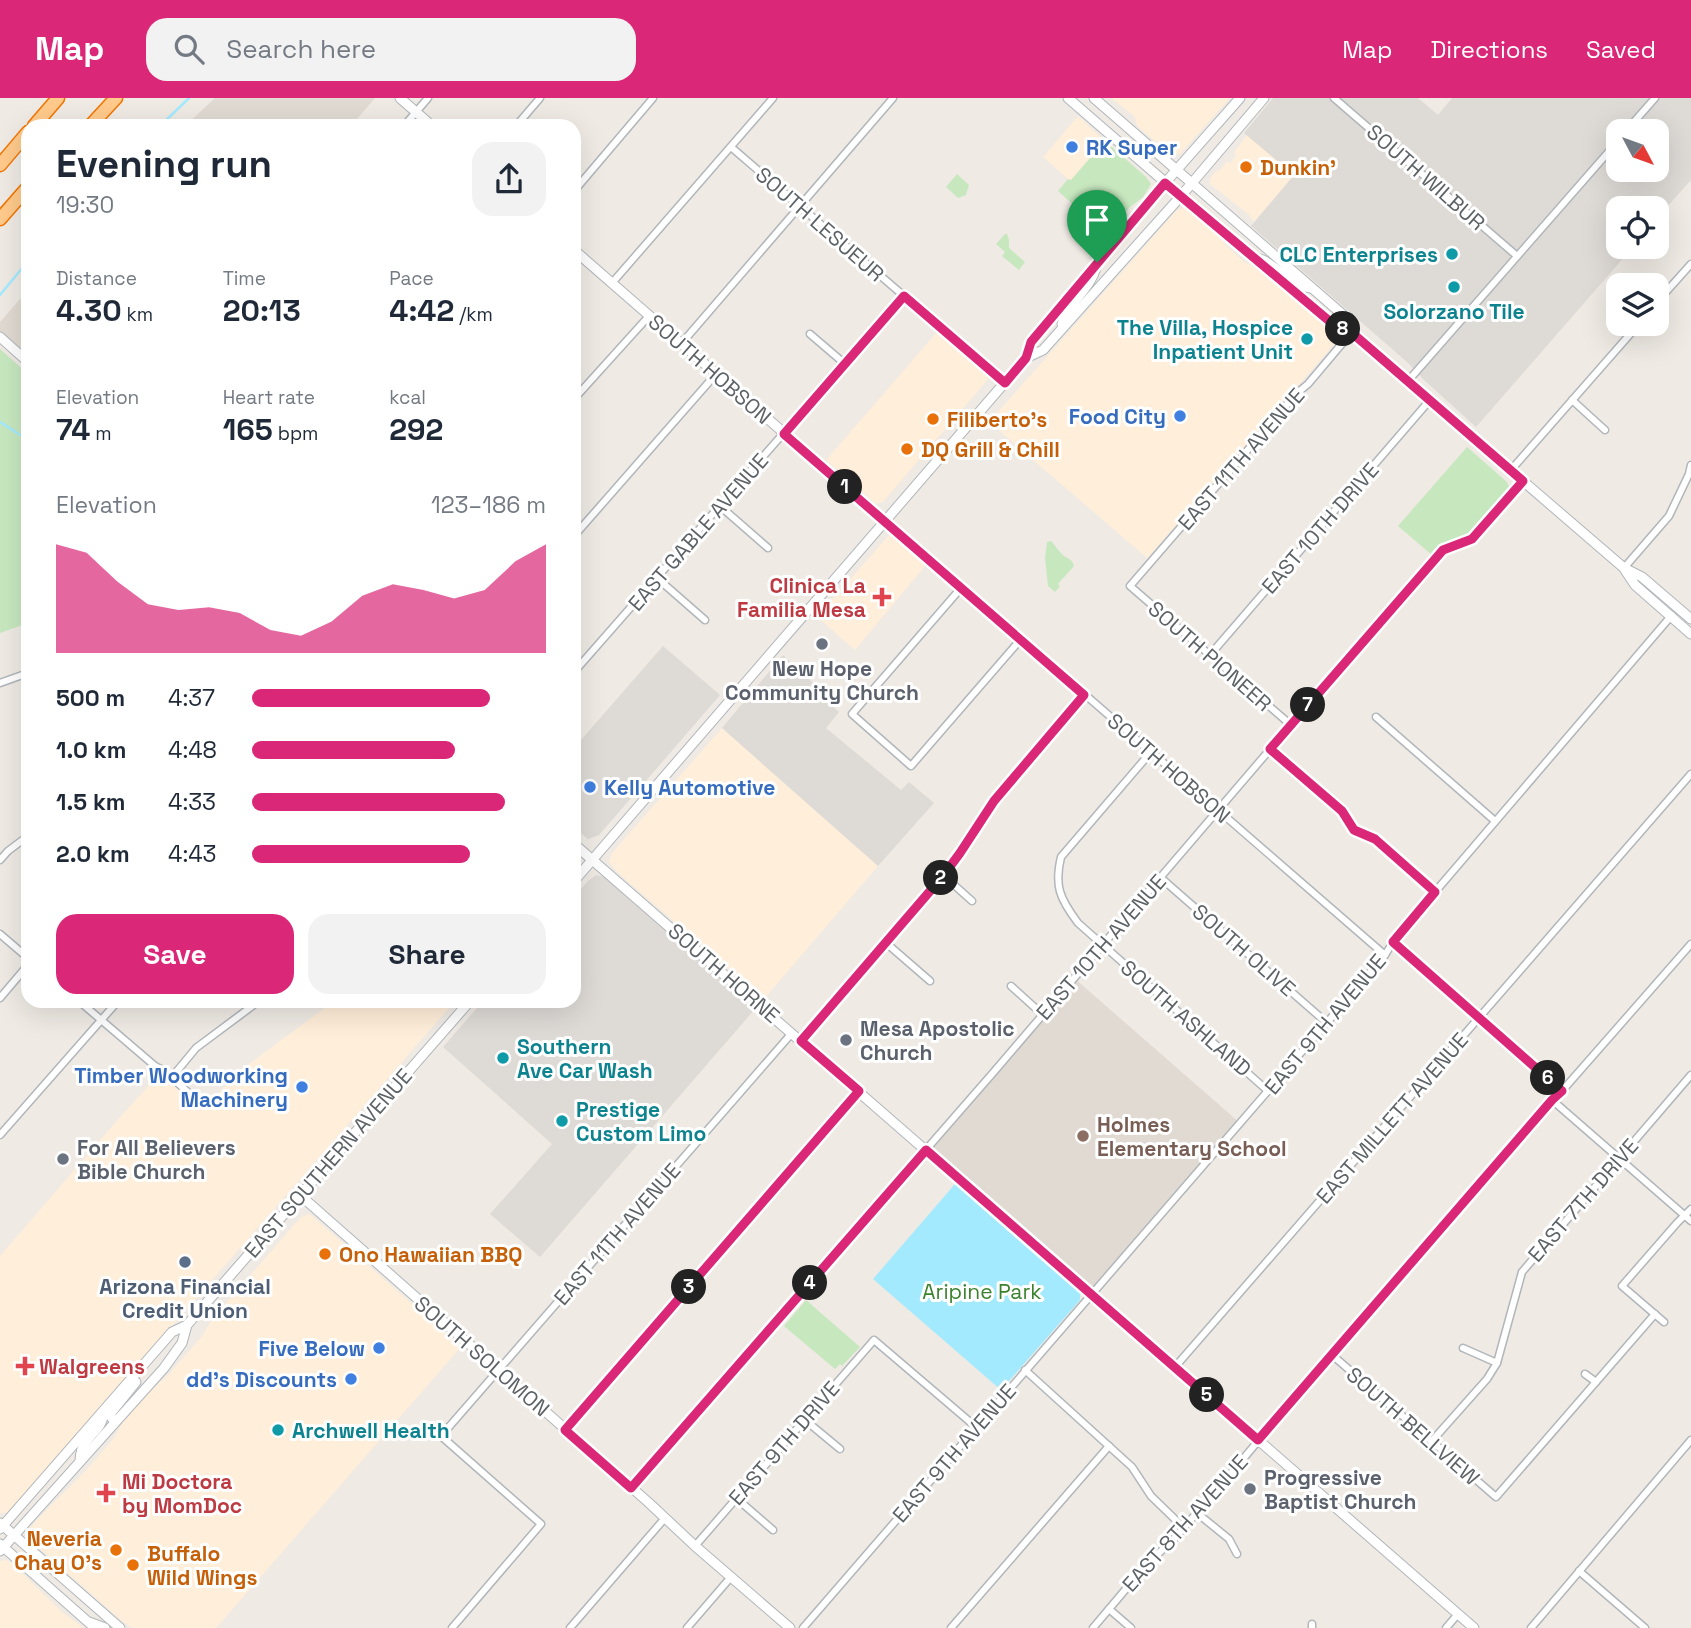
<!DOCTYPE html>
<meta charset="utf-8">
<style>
:root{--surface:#fff;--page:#f2f2f3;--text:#1f2937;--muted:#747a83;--accent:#db2777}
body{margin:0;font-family:"Space Grotesk",sans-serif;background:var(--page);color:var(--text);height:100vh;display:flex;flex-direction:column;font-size:26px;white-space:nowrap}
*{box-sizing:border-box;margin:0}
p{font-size:23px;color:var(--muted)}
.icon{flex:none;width:38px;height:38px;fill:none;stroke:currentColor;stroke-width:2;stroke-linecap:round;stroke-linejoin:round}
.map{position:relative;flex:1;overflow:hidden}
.sheet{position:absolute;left:21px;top:21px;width:560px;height:889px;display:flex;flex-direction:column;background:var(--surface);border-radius:21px;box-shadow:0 7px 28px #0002}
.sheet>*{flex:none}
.needle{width:46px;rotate:131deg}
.controls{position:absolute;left:1606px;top:21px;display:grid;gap:14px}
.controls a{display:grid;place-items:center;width:63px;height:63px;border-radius:14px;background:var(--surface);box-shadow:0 7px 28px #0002;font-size:35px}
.pin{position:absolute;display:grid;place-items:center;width:60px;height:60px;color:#fff;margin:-72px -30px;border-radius:50% 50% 50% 0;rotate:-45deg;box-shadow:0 0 7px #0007}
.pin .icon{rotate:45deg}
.km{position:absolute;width:35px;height:35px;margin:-18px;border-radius:50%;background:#222;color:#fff;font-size:19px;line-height:35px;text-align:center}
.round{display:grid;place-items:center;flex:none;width:74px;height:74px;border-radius:21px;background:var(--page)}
.summary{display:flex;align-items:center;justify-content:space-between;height:119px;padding:0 35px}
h1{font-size:38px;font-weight:700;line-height:52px}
.metrics{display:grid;grid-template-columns:repeat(3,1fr);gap:10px;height:119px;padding:7px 35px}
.metrics div{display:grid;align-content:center}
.metrics b{font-size:30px;font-weight:700}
.metrics small{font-size:19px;font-weight:400}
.metrics p{font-size:19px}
.chart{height:196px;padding:14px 35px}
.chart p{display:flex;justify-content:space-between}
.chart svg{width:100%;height:126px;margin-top:7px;fill:var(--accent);opacity:.7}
.button{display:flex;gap:14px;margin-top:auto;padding:14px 35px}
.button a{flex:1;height:80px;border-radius:21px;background:var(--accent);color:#fff;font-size:28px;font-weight:700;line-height:80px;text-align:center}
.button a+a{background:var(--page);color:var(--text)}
ul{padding:0 35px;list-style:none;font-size:23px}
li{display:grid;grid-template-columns:112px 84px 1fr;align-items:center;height:52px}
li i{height:18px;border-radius:9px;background:var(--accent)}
header{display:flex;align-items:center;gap:42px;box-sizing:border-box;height:98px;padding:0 35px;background:var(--accent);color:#fff}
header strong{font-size:33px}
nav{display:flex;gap:38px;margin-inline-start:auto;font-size:24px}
.search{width:490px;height:63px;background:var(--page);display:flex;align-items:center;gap:18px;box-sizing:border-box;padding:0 24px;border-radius:21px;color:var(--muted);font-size:26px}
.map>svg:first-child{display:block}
.commercial{fill:#ffeed9}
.industrial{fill:#dedad6;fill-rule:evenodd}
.education{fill:#e0dad2}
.green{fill:#c7e8bf}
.water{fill:#a4eaff}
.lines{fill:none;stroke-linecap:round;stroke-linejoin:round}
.stream{stroke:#a4eaff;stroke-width:2.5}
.street-casing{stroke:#b1b6ba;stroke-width:9}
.secondary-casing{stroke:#b0b6ba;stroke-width:11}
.highway-casing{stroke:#f37500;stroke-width:15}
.street{stroke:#fff;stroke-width:6}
.secondary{stroke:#fff;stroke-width:9}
.highway{stroke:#ffca8b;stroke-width:12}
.route-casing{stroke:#fff;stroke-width:14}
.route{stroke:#db2777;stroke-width:9}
.shop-dot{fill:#3f7fe0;stroke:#fff;stroke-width:2.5}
.food-dot{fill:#e8710a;stroke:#fff;stroke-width:2.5}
.culture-dot{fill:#0f9aa8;stroke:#fff;stroke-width:2.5}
.health-dot{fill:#e0444e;stroke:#fff;stroke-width:2.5}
.worship-dot{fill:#6b7280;stroke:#fff;stroke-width:2.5}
.education-dot{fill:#8d6e63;stroke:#fff;stroke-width:2.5}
.service-dot{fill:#5c6f8a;stroke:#fff;stroke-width:2.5}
.labels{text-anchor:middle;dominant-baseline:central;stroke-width:6;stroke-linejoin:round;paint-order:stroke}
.shop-label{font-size:21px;font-weight:bold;fill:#366cbe;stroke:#fff;text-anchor:end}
.food-label{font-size:21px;font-weight:bold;fill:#c56008;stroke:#fff;text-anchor:start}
.street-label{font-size:21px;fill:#5c6265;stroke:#fff}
.culture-label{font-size:21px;font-weight:bold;fill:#0d838f;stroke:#fff;text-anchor:start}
.health-label{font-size:21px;font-weight:bold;fill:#be3a42;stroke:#fff;text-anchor:start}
.worship-label{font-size:21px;font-weight:bold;fill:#5b616d;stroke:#fff;text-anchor:start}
.education-label{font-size:21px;font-weight:bold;fill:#785e54;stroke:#fff;text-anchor:start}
.service-label{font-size:21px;font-weight:bold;fill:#4e5e75;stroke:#fff}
.park-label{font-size:21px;fill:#3b822f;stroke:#fff}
</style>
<header>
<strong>Map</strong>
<div class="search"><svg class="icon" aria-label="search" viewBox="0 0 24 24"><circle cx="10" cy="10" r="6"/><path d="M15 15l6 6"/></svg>Search here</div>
<nav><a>Map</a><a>Directions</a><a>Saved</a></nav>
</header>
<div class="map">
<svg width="1691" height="1530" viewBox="0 0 1691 1530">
<rect width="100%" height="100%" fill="#efeae4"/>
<g class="commercial">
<polygon points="1111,0 1230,0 1181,55 1174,57 1168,54 1137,28 1135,19"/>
<polygon points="1078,18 1105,43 1070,83 1043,59"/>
<polygon points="1247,37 1295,77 1254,124 1248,116 1210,86 1210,81 1215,74 1221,71 1227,63 1230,65 1236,58 1234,54"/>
<polygon points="1184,109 1188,110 1208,127 1225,146 1244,164 1262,172 1316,217 1336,236 1337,243 1147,460 989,324 1176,113"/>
<polygon points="937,234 989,280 883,404 876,406 826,362"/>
<polygon points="888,438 893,438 926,467 855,552 817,519"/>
<polygon points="722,630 878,768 764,901 618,775 609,764 612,755"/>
<polygon points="334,903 455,903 12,1412 8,1415 0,1415 0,1158 114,1026 160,975 201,1013 241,972"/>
<polygon points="308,1116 311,1117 461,1249 216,1530 133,1530 123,1524 31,1443 29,1439 29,1431 52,1406 78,1381 114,1340 124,1322 144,1299 169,1276 202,1238 213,1220 300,1120"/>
<polygon points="6,1462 12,1465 62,1514 84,1530 0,1530 0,1463"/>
</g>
<g class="industrial">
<path d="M1273 0H1418L1438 17 1452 0H1691V82L1657 120V110H1619V149H1633L1476 329 1424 282 1407 264 1251 128 1294 77 1244 35ZM1619 33H1657V72H1619Z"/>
<polygon points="663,548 720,597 599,737 588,741 574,730 574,650"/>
<polygon points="783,557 820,591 821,598 839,614 826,630 901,692 909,684 934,705 878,768 722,630"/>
<polygon points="596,777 605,779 755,911 540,1159 490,1116 552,1046 443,949 483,903 574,903 574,799 588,783"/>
</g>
<g class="education">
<polygon points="215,0 375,0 351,28 185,28"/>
<polygon points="28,192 28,264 0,239 0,224"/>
<polygon points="1074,880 1240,1025 1091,1196 926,1052"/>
</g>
<g class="green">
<polygon points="1105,43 1146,79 1151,86 1143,99 1129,110 1107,137 1058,93 1068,81 1071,82"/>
<polygon points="957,76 969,87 966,97 958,100 946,89"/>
<polygon points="1005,136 1007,136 1009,142 1009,150 1025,164 1019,172 1002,158 1005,154 996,146"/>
<polygon points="0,251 28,276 28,525 0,535"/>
<path d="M1467 349 1507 384 1509 389 1470 434C1456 444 1444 443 1432 457L1398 428Z"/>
<path d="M1051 443C1056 448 1059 454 1064 458 1070 462 1072 461 1074 468L1058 486 1060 488 1055 494 1048 488 1045 460 1047 444Z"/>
<polygon points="806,1202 860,1249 842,1268 840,1266 835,1271 784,1228"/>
</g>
<polygon class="water" points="955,1086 1080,1195 1080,1202 1001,1292 873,1181"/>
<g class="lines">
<g class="stream">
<polyline points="160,28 189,0"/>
<polyline points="0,197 28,163"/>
<polyline points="0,324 28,342"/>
</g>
<g class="street-casing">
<g id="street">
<polyline points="1334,0 1517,158"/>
<polyline points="404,28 428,0"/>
<polyline points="516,28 540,0"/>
<polyline points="1626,33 1655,0"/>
<polyline points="731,49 1005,285"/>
<polyline points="574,93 653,0"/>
<polyline points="612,185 773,0"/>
<polyline points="1657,204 1691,166"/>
<polyline points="810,236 845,266"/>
<polyline points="681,246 893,0"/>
<polyline points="1408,283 1619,42"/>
<polyline points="574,301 649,218"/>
<polyline points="1572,302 1605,332"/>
<polyline points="1511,372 1639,226"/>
<polyline points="720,408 768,450"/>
<polyline points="885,423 1385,857"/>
<polyline points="574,438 716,276"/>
<polyline points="1624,470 1669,418 1689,376 1691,367"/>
<polyline points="657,480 705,522"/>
<polyline points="961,490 852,616 911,668 1021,541"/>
<polyline points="1210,557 1430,302"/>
<polyline points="574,574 904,198"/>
<polyline points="0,585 28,575"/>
<polyline points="1376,619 1495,723"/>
<polyline points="1291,627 1130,488 1296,296 1308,286 1351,235"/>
<polyline points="1270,651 1342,713 1354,731 1375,741 1435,794"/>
<path d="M1151 654 1061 759C1054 788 1060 801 1078 825L1268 993"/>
<polyline points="0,762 8,753 28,738"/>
<polyline points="943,777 972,803"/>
<polyline points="1161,780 1327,925"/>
<polyline points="0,836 28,860"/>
<polyline points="885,844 930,883"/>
<polyline points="1393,844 1562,993"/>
<polyline points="1011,888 1043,917"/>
<polyline points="0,900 28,867"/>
<polyline points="79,903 155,968 163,972 198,1003"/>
<polyline points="801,943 943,777 960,755 994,703 1085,597"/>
<polyline points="172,979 196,950 259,903"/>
<polyline points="1552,1002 1691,1123"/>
<polyline points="0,1037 118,903"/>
<polyline points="1664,1224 1622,1188 1677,1125 1691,1111"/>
<polyline points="1463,1250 1497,1265"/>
<polyline points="1331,1256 1496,1399 1655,1216"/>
<polyline points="1175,1269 1691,676"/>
<polyline points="1025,1272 1132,1369 1151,1398 1184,1430"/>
<polyline points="1585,1276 1596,1284"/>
<polyline points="805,1322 840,1351"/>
<polyline points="565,1332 859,993"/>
<polyline points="1431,1344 1487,1281 1497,1265 1522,1174 1691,977"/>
<polyline points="631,1390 992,976 1356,551 1436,460 1443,452 1472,441 1523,383"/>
<polyline points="736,1400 773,1432"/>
<polyline points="1197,1415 1229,1441 1237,1456"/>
<polyline points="695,1448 874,1242 976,1329"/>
<polyline points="1579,1473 1645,1530"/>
<polyline points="1109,1511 1131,1530"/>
<polyline points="1312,1526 1312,1530"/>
<polyline points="452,1530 541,1426 441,1338 792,935"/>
<polyline points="570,1530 665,1420"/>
<polyline points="687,1530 731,1479"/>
<polyline points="803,1530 1356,891 1385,857 1393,844 1435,794 1672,517"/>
<polyline points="951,1530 1109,1348"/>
<polyline points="1093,1530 1147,1466 1173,1442 1217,1392 1331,1256 1552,1002 1562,993 1691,846"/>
<polyline points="1446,1530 1458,1516"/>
<polyline points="1531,1530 1691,1342"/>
</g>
</g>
<g class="secondary-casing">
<g id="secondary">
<polyline points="400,0 432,28"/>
<polyline points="1068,0 1263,169 1334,227 1351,235 1624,470 1642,479 1691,521"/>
<polyline points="1094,0 1342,216 1351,235"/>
<polyline points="574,152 885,423"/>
<polyline points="1260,161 1265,163 1301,188 1311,190"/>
<path d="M1062 226C1069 204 1090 191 1096 170"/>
<polyline points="0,239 28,264"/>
<polyline points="1026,260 1030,244 1165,85 1240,0"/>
<polyline points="1625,472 1635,487 1691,536"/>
<polyline points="574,746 1474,1530"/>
<polyline points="574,783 1026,260 1043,252 1181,98 1264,0"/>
<polyline points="300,1097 648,1404 695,1448 790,1530"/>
<polyline points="115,1324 111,1319 111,1315 136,1284"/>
<path d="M80 1363C80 1359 81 1354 82 1351 87 1337 104 1330 103 1315"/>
<polyline points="0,1425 120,1530"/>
<polyline points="0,1431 172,1234 187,1227"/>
<polyline points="0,1446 95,1530"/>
<polyline points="0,1453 164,1270 182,1245 187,1227 470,903"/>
<polyline points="89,1524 105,1530"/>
</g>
</g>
<g class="highway-casing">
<g id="highway">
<polyline points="34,28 58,0"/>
<polyline points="90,28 116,0"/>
<polyline points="0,67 28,34"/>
<polyline points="0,121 28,89"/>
</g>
</g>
<use href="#street" class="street"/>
<use href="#secondary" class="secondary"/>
<use href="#highway" class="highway"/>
</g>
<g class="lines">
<g class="route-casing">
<polygon id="route" points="1165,85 1334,227 1351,234 1523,383 1472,441 1443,452 1270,651 1342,713 1354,732 1375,741 1435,794 1393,844 1562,993 1552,1002 1258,1342 926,1052 631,1390 565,1332 859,993 801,943 943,778 960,755 994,703 1084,597 784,336 904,198 1005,285 1026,260 1031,244"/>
</g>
<use href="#route" class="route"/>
</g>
<g class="shop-dot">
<circle cx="1072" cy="49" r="7"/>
<circle cx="1180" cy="318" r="7"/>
<circle cx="590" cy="689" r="7"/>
<circle cx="302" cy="989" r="7"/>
<circle cx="379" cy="1250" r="7"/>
<circle cx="351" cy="1281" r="7"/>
</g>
<g class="food-dot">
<circle cx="1246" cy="69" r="7"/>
<circle cx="933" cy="321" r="7"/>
<circle cx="907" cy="351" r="7"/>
<circle cx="325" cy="1156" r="7"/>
<circle cx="116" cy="1452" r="7"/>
<circle cx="133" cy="1467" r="7"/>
</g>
<g class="culture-dot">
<circle cx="1452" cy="156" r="7"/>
<circle cx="1454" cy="189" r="7"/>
<circle cx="1307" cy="241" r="7"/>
<circle cx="503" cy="960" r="7"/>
<circle cx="562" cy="1023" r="7"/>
<circle cx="278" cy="1332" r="7"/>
</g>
<g class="health-dot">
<path d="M878.5 488.5h7v7h7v7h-7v7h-7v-7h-7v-7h7z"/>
<path d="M21.5 1257.5h7v7h7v7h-7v7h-7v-7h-7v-7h7z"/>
<path d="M102.5 1384.5h7v7h7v7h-7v7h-7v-7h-7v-7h7z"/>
</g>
<g class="worship-dot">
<circle cx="822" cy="546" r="7"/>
<circle cx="846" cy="942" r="7"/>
<circle cx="63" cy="1061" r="7"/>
<circle cx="1250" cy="1391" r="7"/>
</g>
<circle class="education-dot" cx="1083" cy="1038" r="7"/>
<circle class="service-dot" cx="185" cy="1164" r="7"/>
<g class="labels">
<g class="shop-label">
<text x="1086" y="49" text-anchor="start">RK Super</text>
<text x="1166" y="318">Food City</text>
<text x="604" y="689" text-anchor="start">Kelly Automotive</text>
<text x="288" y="977">Timber Woodworking<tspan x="288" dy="24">Machinery</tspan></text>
<text x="365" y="1250">Five Below</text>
<text x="337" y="1281">dd's Discounts</text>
</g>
<g class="food-label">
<text x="1260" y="69">Dunkin'</text>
<text x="947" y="321">Filiberto's</text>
<text x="921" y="351">DQ Grill &amp; Chill</text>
<text x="339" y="1156">Ono Hawaiian BBQ</text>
<text x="102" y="1440" text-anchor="end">Neveria<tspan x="102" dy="24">Chay O's</tspan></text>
<text x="147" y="1455">Buffalo<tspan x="147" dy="24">Wild Wings</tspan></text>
</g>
<g class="street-label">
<text transform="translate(1426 79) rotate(41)">SOUTH WILBUR</text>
<text transform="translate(820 126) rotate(41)">SOUTH LESUEUR</text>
<text transform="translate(710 271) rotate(41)">SOUTH HOBSON</text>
<text transform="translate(1241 361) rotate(-49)">EAST 11TH AVENUE</text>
<text transform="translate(1320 430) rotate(-49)">EAST 10TH DRIVE</text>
<text transform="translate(698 434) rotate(-49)">EAST GABLE AVENUE</text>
<text transform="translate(1210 558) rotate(41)">SOUTH PIONEER</text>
<text transform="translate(1169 670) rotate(41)">SOUTH HOBSON</text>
<text transform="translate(1101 849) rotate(-49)">EAST 10TH AVENUE</text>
<text transform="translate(1244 852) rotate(41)">SOUTH OLIVE</text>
<text transform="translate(724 875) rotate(41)">SOUTH HORNE</text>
<text transform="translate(1186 920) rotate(41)">SOUTH ASHLAND</text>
<text transform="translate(1325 926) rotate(-50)">EAST 9TH AVENUE</text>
<text transform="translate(1392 1020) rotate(-49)">EAST MILLETT AVENUE</text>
<text transform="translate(328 1065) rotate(-49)">EAST SOUTHERN AVENUE</text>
<text transform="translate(1583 1102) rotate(-49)">EAST 7TH DRIVE</text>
<text transform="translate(617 1136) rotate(-49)">EAST 11TH AVENUE</text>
<text transform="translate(482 1258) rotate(41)">SOUTH SOLOMON</text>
<text transform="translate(1413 1328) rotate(41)">SOUTH BELLVIEW</text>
<text transform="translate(784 1345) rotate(-49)">EAST 9TH DRIVE</text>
<text transform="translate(954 1355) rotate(-49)">EAST 9TH AVENUE</text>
<text transform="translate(1185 1425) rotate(-48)">EAST 8TH AVENUE</text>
</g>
<g class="culture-label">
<text x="1438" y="156" text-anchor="end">CLC Enterprises</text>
<text x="1454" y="213" text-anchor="middle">Solorzano Tile</text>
<text x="1293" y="229" text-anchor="end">The Villa, Hospice<tspan x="1293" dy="24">Inpatient Unit</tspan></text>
<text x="517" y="948">Southern<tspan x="517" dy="24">Ave Car Wash</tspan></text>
<text x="576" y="1011">Prestige<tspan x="576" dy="24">Custom Limo</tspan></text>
<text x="292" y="1332">Archwell Health</text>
</g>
<g class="health-label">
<text x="866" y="487" text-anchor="end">Clinica La<tspan x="866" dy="24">Familia Mesa</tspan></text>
<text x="39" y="1268">Walgreens</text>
<text x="122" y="1383">Mi Doctora<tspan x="122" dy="24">by MomDoc</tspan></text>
</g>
<g class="worship-label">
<text x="822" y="570" text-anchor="middle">New Hope<tspan x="822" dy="24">Community Church</tspan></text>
<text x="860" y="930">Mesa Apostolic<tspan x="860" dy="24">Church</tspan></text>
<text x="77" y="1049">For All Believers<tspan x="77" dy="24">Bible Church</tspan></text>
<text x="1264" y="1379">Progressive<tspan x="1264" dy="24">Baptist Church</tspan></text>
</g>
<g class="education-label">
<text x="1097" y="1026">Holmes<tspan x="1097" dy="24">Elementary School</tspan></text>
</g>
<g class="service-label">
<text x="185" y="1188">Arizona Financial<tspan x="185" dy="24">Credit Union</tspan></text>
</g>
<g class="park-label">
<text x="982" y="1193">Aripine Park</text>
</g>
</g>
</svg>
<div class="controls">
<a><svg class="needle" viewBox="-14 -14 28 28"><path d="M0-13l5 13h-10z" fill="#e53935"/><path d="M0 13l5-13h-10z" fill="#747a83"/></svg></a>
<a><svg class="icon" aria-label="locate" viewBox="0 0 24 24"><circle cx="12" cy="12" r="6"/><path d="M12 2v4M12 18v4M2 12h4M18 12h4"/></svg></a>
<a><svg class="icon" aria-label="layers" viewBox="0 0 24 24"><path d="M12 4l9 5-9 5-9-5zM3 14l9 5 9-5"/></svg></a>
</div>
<div class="pin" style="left:1097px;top:164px;background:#1e9e55"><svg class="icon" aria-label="arrive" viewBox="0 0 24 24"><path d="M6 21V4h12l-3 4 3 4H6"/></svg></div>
<b class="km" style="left:845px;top:389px">1</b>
<b class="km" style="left:941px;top:780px">2</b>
<b class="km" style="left:689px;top:1189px">3</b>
<b class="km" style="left:810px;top:1185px">4</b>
<b class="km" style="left:1207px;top:1297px">5</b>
<b class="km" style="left:1548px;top:980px">6</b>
<b class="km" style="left:1308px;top:607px">7</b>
<b class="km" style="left:1343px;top:231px">8</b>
<section class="sheet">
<div class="summary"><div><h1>Evening run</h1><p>19:30</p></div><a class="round"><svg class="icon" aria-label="share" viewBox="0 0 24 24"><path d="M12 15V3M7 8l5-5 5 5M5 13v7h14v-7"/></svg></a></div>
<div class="metrics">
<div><p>Distance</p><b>4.30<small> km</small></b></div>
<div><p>Time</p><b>20:13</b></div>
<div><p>Pace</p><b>4:42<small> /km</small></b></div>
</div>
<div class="metrics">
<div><p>Elevation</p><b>74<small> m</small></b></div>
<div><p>Heart rate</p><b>165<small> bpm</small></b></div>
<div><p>kcal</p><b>292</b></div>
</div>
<div class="chart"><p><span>Elevation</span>123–186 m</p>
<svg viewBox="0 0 160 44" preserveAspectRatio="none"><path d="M0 44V6L10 9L20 19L30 27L40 29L50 28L60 30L70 36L80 38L90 33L100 24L110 20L120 22L130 25L140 22L150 12L160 6V44z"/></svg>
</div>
<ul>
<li><b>500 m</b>4:37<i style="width:81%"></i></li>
<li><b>1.0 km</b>4:48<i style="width:69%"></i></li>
<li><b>1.5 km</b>4:33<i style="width:86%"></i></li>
<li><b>2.0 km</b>4:43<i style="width:74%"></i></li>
</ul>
<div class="button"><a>Save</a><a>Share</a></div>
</section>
</div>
